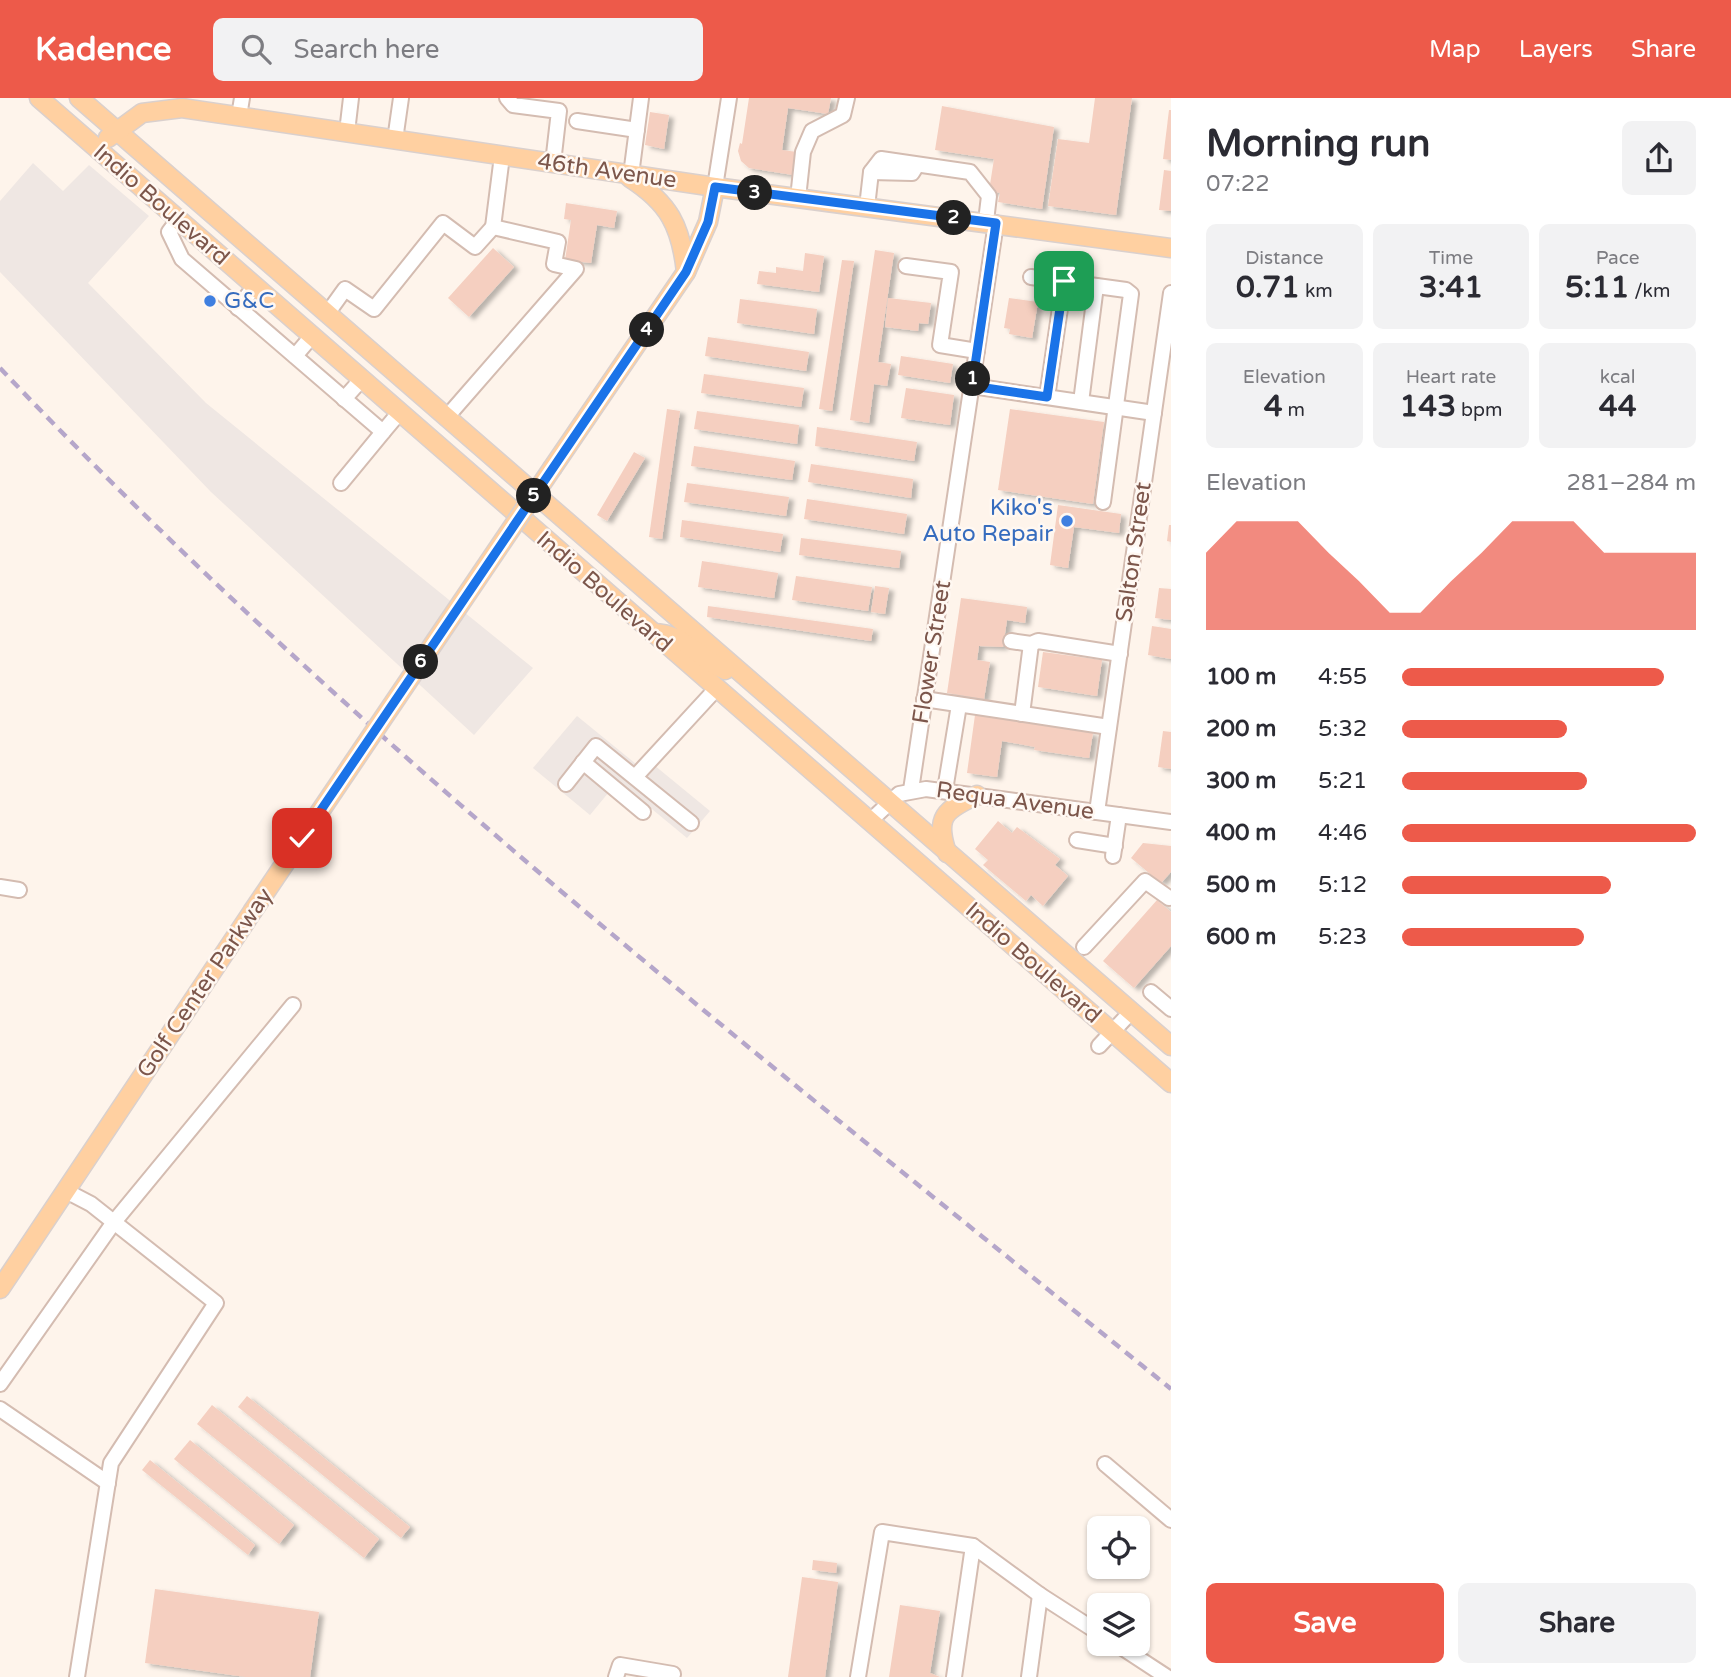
<!DOCTYPE html>
<meta charset="utf-8">
<style>
:root{--surface:#fff;--page:#f2f2f3;--text:#2b2b33;--muted:#7c7c81;--accent:#ed5a4a}
body{margin:0;font-family:"Varela Round",sans-serif;background:var(--page);color:var(--text);height:100vh;display:flex;flex-direction:column;font-size:26px;white-space:nowrap}
*{box-sizing:border-box;margin:0}
p{font-size:23px;color:var(--muted)}
.icon{flex:none;width:38px;height:38px;fill:none;stroke:currentColor;stroke-width:2;stroke-linecap:round;stroke-linejoin:round}
.map{position:relative;flex:1;overflow:hidden}
.drawer{display:flex;flex-direction:column;background:var(--surface);width:560px}
.drawer>*{flex:none}
.fabs{position:absolute;left:1087px;top:1418px;display:grid;gap:14px}
.fabs a{display:grid;place-items:center;width:63px;height:63px;border-radius:10px;background:var(--surface);box-shadow:0 2px 5px #0004;font-size:35px}
.pin{position:absolute;display:grid;place-items:center;width:60px;height:60px;color:#fff;margin:-30px;border-radius:14px;box-shadow:0 4px 10px #0006}
.km{position:absolute;width:35px;height:35px;margin:-18px;border-radius:50%;background:#222;color:#fff;font-size:19px;line-height:35px;text-align:center}
.round{display:grid;place-items:center;flex:none;width:74px;height:74px;border-radius:10px;background:var(--page)}
.overview{display:flex;align-items:center;justify-content:space-between;height:119px;padding:0 35px}
h1{font-size:38px;font-weight:800;line-height:52px}
.figures{display:grid;grid-template-columns:repeat(3,1fr);gap:10px;height:119px;padding:7px 35px}
.figures div{display:grid;align-content:center;border-radius:10px;background:var(--page);text-align:center}
.figures b{font-size:30px;font-weight:800}
.figures small{font-size:19px;font-weight:400}
.figures p{font-size:19px}
.chart{height:196px;padding:14px 35px}
.chart p{display:flex;justify-content:space-between}
.chart svg{width:100%;height:126px;margin-top:7px;fill:var(--accent);opacity:.7}
.cta{display:flex;gap:14px;margin-top:auto;padding:14px 35px}
.cta a{flex:1;height:80px;border-radius:10px;background:var(--accent);color:#fff;font-size:28px;font-weight:800;line-height:80px;text-align:center}
.cta a+a{background:var(--page);color:var(--text)}
ul{padding:0 35px;list-style:none;font-size:23px}
li{display:grid;grid-template-columns:112px 84px 1fr;align-items:center;height:52px}
li i{height:18px;border-radius:9px;background:var(--accent)}
header{display:flex;align-items:center;gap:42px;box-sizing:border-box;height:98px;padding:0 35px;background:var(--accent);color:#fff}
header strong{font-size:33px}
nav{display:flex;gap:38px;margin-inline-start:auto;font-size:24px}
.search{width:490px;height:63px;background:var(--page);display:flex;align-items:center;gap:18px;box-sizing:border-box;padding:0 24px;border-radius:10px;color:var(--muted);font-size:26px}
main{display:flex;flex:1;min-height:0}
.map>svg:first-child{display:block}
.industrial{fill:#efe7e3}
.building{fill:#f5cfc0;filter:url(#shadow)}
.lines{fill:none;stroke-linecap:round;stroke-linejoin:round}
.minor-casing{stroke:#d4bcb1;stroke-width:18}
.major-casing{stroke:#dad0cd;stroke-width:21}
.minor{stroke:#fff;stroke-width:14}
.major{stroke:#ffd0a1;stroke-width:18}
.rail{stroke:#b5a6ca;stroke-width:4.5;stroke-dasharray:10 7;stroke-linecap:butt}
.major-bridge-casing{stroke:#dad0cd;stroke-width:21;stroke-linecap:butt}
.major-bridge{stroke:#ffd0a1;stroke-width:18}
.route-casing{stroke:#fff;stroke-width:14}
.route{stroke:#1a73e8;stroke-width:9}
.shop-dot{fill:#3f7fe0;stroke:#fff8f2;stroke-width:2.5}
.labels{text-anchor:middle;dominant-baseline:central;stroke-width:5;stroke-linejoin:round;paint-order:stroke}
.street-label{font-size:23px;fill:#7c564b;stroke:#fff8f2}
.shop-label{font-size:23px;fill:#366cbe;stroke:#fff8f2;text-anchor:start}
</style>
<header>
<strong>Kadence</strong>
<div class="search"><svg class="icon" aria-label="search" viewBox="0 0 24 24"><circle cx="10" cy="10" r="6"/><path d="M15 15l6 6"/></svg>Search here</div>
<nav><a>Map</a><a>Layers</a><a>Share</a></nav>
</header>
<main>
<div class="map">
<svg width="1171" height="1579" viewBox="0 0 1171 1579">
<defs>
<filter id="shadow"><feDropShadow dx="5" dy="3" stdDeviation="2" flood-color="#0004"/></filter>
</defs>
<rect width="100%" height="100%" fill="#fef4eb"/>
<g class="industrial">
<polygon points="33,65 63,93 89,67 149,118 88,185 206,305 533,570 474,637 211,394 0,174 0,103"/>
<polygon points="577,618 636,666 643,658 710,713 687,740 618,683 590,717 533,670"/>
</g>
<g class="building">
<polygon points="749,0 831,0 828,16 788,10 782,52 797,54 793,77 749,70 741,63 738,53 740,45 742,46"/>
<polygon points="1095,0 1132,0 1116,117 1048,108 1058,41 1089,45"/>
<polygon points="942,8 1054,29 1042,111 998,104 1000,95 989,93 994,61 935,52"/>
<polygon points="1169,12 1171,12 1171,62 1163,61"/>
<polygon points="650,14 669,17 664,51 645,47"/>
<polygon points="1164,72 1171,73 1171,113 1159,112"/>
<polygon points="566,105 617,113 614,130 597,127 591,165 565,162 571,122 564,121"/>
<polygon points="493,150 514,169 469,219 448,200"/>
<polygon points="875,152 894,155 878,264 891,266 887,288 874,286 869,325 850,322"/>
<polygon points="805,155 824,158 819,194 757,186 759,173 776,175 776,169 803,173"/>
<polygon points="842,162 854,163 832,313 819,311"/>
<polygon points="888,200 931,205 928,226 919,225 918,233 885,229"/>
<polygon points="1009,200 1038,204 1032,240 1009,236 1010,231 1004,230"/>
<polygon points="740,201 817,211 814,236 737,225"/>
<polygon points="708,239 809,254 806,273 705,258"/>
<polygon points="901,258 953,266 950,285 898,277"/>
<polygon points="704,276 804,290 801,309 701,295"/>
<polygon points="906,290 954,297 950,327 901,320"/>
<polygon points="667,311 680,313 662,441 649,439"/>
<polygon points="1010,311 1104,324 1093,406 998,392"/>
<polygon points="697,313 799,327 797,346 694,331"/>
<polygon points="817,329 917,344 914,363 815,348"/>
<polygon points="694,348 795,363 792,382 691,368"/>
<polygon points="634,354 645,360 607,423 597,417"/>
<polygon points="811,366 913,381 911,400 808,384"/>
<polygon points="687,385 789,399 786,418 684,404"/>
<polygon points="807,401 907,416 904,436 804,421"/>
<polygon points="1058,407 1121,416 1119,435 1074,429 1068,470 1050,467"/>
<polygon points="682,422 783,436 780,454 680,439"/>
<polygon points="1169,427 1171,427 1171,444 1167,443"/>
<polygon points="801,440 901,453 899,470 799,457"/>
<polygon points="702,463 778,475 774,500 698,489"/>
<polygon points="796,478 872,489 868,513 792,502"/>
<polygon points="875,488 889,490 885,516 871,514"/>
<polygon points="1159,490 1171,491 1171,522 1155,520"/>
<polygon points="961,500 1027,509 1025,525 1007,522 1003,549 979,548 977,562 990,564 984,601 947,595"/>
<polygon points="708,508 873,531 871,543 707,519"/>
<polygon points="1152,528 1171,531 1171,561 1148,557"/>
<polygon points="1043,554 1102,562 1097,598 1038,589"/>
<polygon points="975,617 1093,635 1089,660 1034,652 1035,649 1002,643 997,679 967,675"/>
<polygon points="1163,633 1171,634 1171,671 1158,669"/>
<polygon points="998,723 1012,735 1017,729 1060,761 1055,767 1068,778 1043,808 1031,797 1026,803 983,767 988,762 975,751"/>
<polygon points="1143,745 1171,748 1171,774 1161,785 1131,760"/>
<polygon points="1157,802 1171,814 1171,848 1134,890 1103,863"/>
<polygon points="247,1298 410,1429 401,1440 238,1309"/>
<polygon points="212,1307 379,1441 364,1460 197,1326"/>
<polygon points="190,1342 294,1427 279,1446 174,1361"/>
<polygon points="150,1362 255,1447 248,1457 142,1372"/>
<polygon points="813,1462 837,1465 836,1475 812,1472"/>
<polygon points="802,1479 838,1484 825,1579 788,1579"/>
<polygon points="155,1491 319,1514 310,1579 246,1579 145,1565"/>
<polygon points="900,1507 940,1513 930,1575 940,1579 889,1579"/>
</g>
<g class="lines">
<g class="minor-casing">
<g id="minor">
<polyline points="507,0 513,7 559,13 553,65"/>
<polyline points="239,18 242,0"/>
<polyline points="577,23 637,32"/>
<polyline points="347,34 351,0"/>
<polyline points="395,42 401,0"/>
<polyline points="871,74 912,75 917,67"/>
<polyline points="631,77 641,0"/>
<polyline points="715,89 729,0"/>
<polyline points="798,100 803,54 812,33 843,17 847,0"/>
<polyline points="867,109 871,74 881,61 970,74 989,98 986,123"/>
<polyline points="178,122 169,134 182,161 383,334 399,315"/>
<polyline points="906,168 951,174 940,247 977,253"/>
<polyline points="1031,179 1126,192 1131,196 1103,404"/>
<polyline points="238,210 254,189"/>
<polyline points="327,216 345,191 374,211 443,125 475,149 493,129"/>
<polyline points="295,258 312,238"/>
<polyline points="972,288 1154,315"/>
<polyline points="1047,299 1064,183"/>
<polyline points="344,301 361,282"/>
<polyline points="1081,304 1096,188"/>
<polyline points="446,320 576,171 554,166 558,144 493,129 502,58"/>
<polyline points="341,385 383,334"/>
<polyline points="1011,543 1031,546 1038,543 1120,556"/>
<polyline points="924,601 1109,629"/>
<polyline points="1022,616 1031,546"/>
<polyline points="583,664 643,714"/>
<polyline points="635,679 716,591"/>
<polyline points="566,686 596,648 691,725"/>
<polyline points="911,692 996,125"/>
<polyline points="945,692 959,607"/>
<polyline points="1097,714 1171,195"/>
<polyline points="870,723 899,696 926,691 1171,724"/>
<polyline points="1077,742 1115,748"/>
<polyline points="1113,758 1119,717"/>
<polyline points="0,789 19,792"/>
<polyline points="1084,849 1145,783 1169,800"/>
<polyline points="1151,894 1171,911"/>
<polyline points="1099,948 1131,914"/>
<polyline points="66,1093 91,1106 216,1205 111,1365 77,1579"/>
<polyline points="0,1286 114,1124 293,907"/>
<polyline points="0,1311 108,1385"/>
<polyline points="1105,1366 1171,1422"/>
<polyline points="1115,1545 1167,1579"/>
<polyline points="616,1579 620,1567 673,1576 672,1579"/>
<polyline points="858,1579 882,1434 973,1448"/>
<polyline points="954,1579 973,1448 1040,1497 1099,1535"/>
<polyline points="1029,1579 1040,1497"/>
</g>
</g>
<g class="major-casing">
<g id="major">
<polyline points="39,0 1171,985"/>
<polyline points="79,0 1171,948"/>
<polyline points="108,40 142,15 182,10 715,89 1171,150"/>
<path d="M630 80C669 105 681 128 686 174"/>
<polyline points="553,369 686,174 708,124 715,89"/>
<path d="M653 535C683 535 699 560 725 572"/>
<path d="M947 755C935 719 944 712 977 697"/>
<polyline points="0,1191 252,814"/>
</g>
</g>
<use href="#minor" class="minor"/>
<use href="#major" class="major"/>
<path class="rail" d="M0 270C357 647 768 964 1171 1291"/>
<g class="major-bridge-casing">
<polyline id="major-bridge" points="252,814 553,369"/>
</g>
<use href="#major-bridge" class="major-bridge"/>
</g>
<g class="lines">
<g class="route-casing">
<polyline id="route" points="302,740 686,174 708,124 715,89 996,125 972,288 1047,299 1064,183"/>
</g>
<use href="#route" class="route"/>
</g>
<g class="shop-dot">
<circle cx="210" cy="203" r="7"/>
<circle cx="1067" cy="423" r="7"/>
</g>
<g class="labels">
<g class="street-label">
<text transform="translate(607 73) rotate(8)">46th Avenue</text>
<text transform="translate(161 107) rotate(41)">Indio Boulevard</text>
<text transform="translate(1134 454) rotate(-82)">Salton Street</text>
<text transform="translate(604 494) rotate(41)">Indio Boulevard</text>
<text transform="translate(932 554) rotate(-81)">Flower Street</text>
<text transform="translate(1015 703) rotate(8)">Requa Avenue</text>
<text transform="translate(1033 865) rotate(41)">Indio Boulevard</text>
<text transform="translate(205 885) rotate(-56)">Golf Center Parkway</text>
</g>
<g class="shop-label">
<text x="224" y="203">G&amp;C</text>
<text x="1053" y="410" text-anchor="end">Kiko's<tspan x="1053" dy="26">Auto Repair</tspan></text>
</g>
</g>
</svg>
<div class="fabs">
<a><svg class="icon" aria-label="locate" viewBox="0 0 24 24"><circle cx="12" cy="12" r="6"/><path d="M12 2v4M12 18v4M2 12h4M18 12h4"/></svg></a>
<a><svg class="icon" aria-label="layers" viewBox="0 0 24 24"><path d="M12 4l9 5-9 5-9-5zM3 14l9 5 9-5"/></svg></a>
</div>
<div class="pin" style="left:1064px;top:183px;background:#1e9e55"><svg class="icon" aria-label="arrive" viewBox="0 0 24 24"><path d="M6 21V4h12l-3 4 3 4H6"/></svg></div>
<div class="pin" style="left:302px;top:740px;background:#d93025"><svg class="icon" aria-label="check" viewBox="0 0 24 24"><path d="M5 12l5 5 9-10"/></svg></div>
<b class="km" style="left:973px;top:281px">1</b>
<b class="km" style="left:954px;top:120px">2</b>
<b class="km" style="left:755px;top:95px">3</b>
<b class="km" style="left:647px;top:232px">4</b>
<b class="km" style="left:534px;top:398px">5</b>
<b class="km" style="left:421px;top:564px">6</b>
</div>
<section class="drawer">
<div class="overview"><div><h1>Morning run</h1><p>07:22</p></div><a class="round"><svg class="icon" aria-label="share" viewBox="0 0 24 24"><path d="M12 15V3M7 8l5-5 5 5M5 13v7h14v-7"/></svg></a></div>
<div class="figures">
<div><p>Distance</p><b>0.71<small> km</small></b></div>
<div><p>Time</p><b>3:41</b></div>
<div><p>Pace</p><b>5:11<small> /km</small></b></div>
</div>
<div class="figures">
<div><p>Elevation</p><b>4<small> m</small></b></div>
<div><p>Heart rate</p><b>143<small> bpm</small></b></div>
<div><p>kcal</p><b>44</b></div>
</div>
<div class="chart"><p><span>Elevation</span>281–284 m</p>
<svg viewBox="0 0 160 44" preserveAspectRatio="none"><path d="M0 44V17L10 6L20 6L30 6L40 17L50 27L60 38L70 38L80 27L90 17L100 6L110 6L120 6L130 17L140 17L150 17L160 17V44z"/></svg>
</div>
<ul>
<li><b>100 m</b>4:55<i style="width:89%"></i></li>
<li><b>200 m</b>5:32<i style="width:56%"></i></li>
<li><b>300 m</b>5:21<i style="width:63%"></i></li>
<li><b>400 m</b>4:46<i style="width:100%"></i></li>
<li><b>500 m</b>5:12<i style="width:71%"></i></li>
<li><b>600 m</b>5:23<i style="width:62%"></i></li>
</ul>
<div class="cta"><a>Save</a><a>Share</a></div>
</section>
</main>
